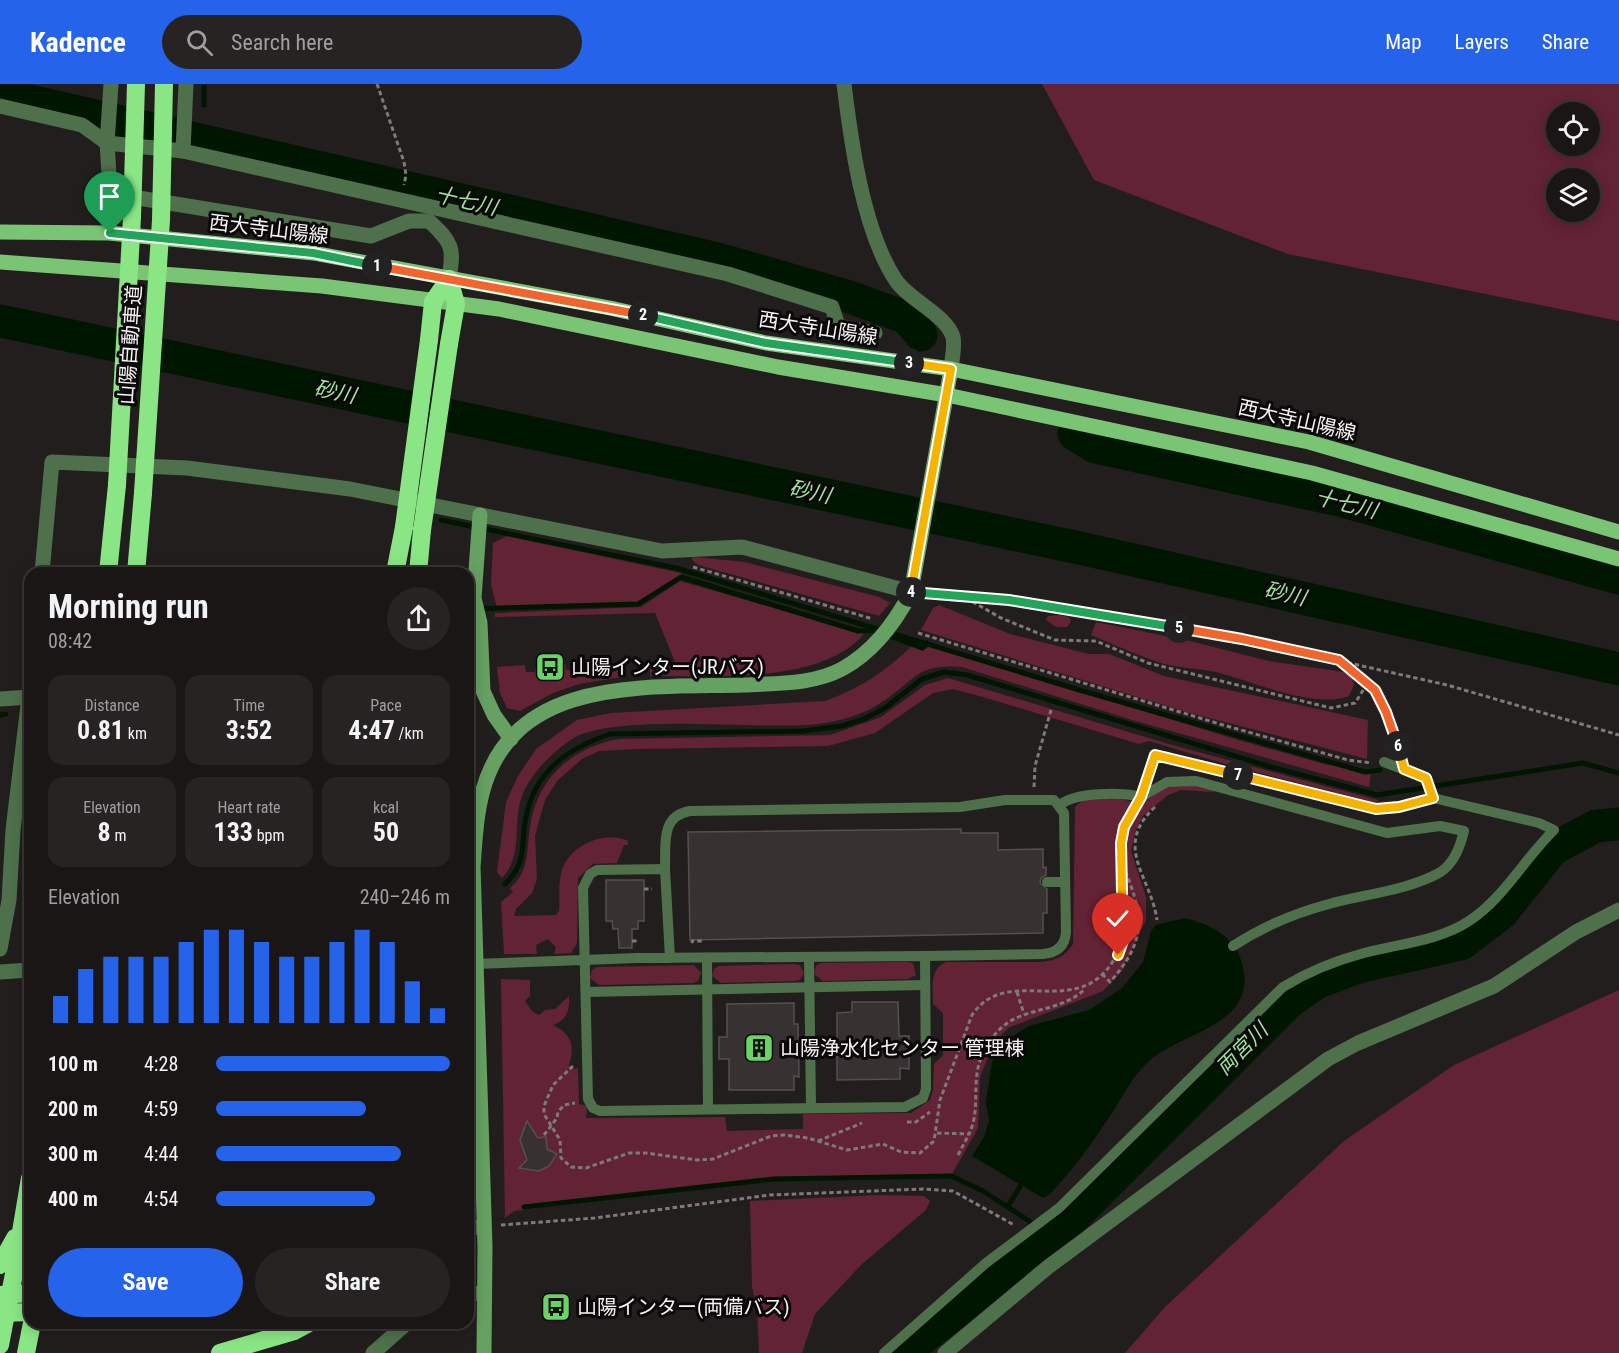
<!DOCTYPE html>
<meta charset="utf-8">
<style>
:root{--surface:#1a1616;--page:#272323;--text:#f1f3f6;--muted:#9f9fa1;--line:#383535;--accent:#2563eb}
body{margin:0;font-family:"Roboto Condensed","Noto Sans JP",sans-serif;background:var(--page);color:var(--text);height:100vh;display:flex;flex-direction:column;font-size:22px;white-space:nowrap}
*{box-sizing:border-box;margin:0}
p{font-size:20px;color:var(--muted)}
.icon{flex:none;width:33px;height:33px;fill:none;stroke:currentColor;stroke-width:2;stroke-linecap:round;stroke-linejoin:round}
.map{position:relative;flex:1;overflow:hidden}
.sheet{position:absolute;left:24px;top:483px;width:450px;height:762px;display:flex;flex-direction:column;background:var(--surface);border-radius:18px;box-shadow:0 3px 15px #0003,0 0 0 2px var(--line)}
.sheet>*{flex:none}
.controls{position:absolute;left:1546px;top:18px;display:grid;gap:12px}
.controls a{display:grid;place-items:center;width:54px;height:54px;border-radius:50%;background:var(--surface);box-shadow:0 3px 15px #0003,0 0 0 2px var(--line);font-size:30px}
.pin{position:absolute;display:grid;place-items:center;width:51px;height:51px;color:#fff;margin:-62px -26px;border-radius:50% 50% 50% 0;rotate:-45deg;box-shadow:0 0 6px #0007}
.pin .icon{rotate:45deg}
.km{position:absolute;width:30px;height:30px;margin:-15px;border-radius:50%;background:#222;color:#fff;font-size:16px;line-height:30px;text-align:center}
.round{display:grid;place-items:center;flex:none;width:63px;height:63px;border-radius:32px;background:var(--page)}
.headline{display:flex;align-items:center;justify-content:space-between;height:102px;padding:0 24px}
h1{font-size:33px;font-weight:700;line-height:45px}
.figures{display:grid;grid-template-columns:repeat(3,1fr);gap:9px;height:102px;padding:6px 24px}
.figures div{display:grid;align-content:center;border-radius:15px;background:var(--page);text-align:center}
.figures b{font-size:26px;font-weight:700}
.figures small{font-size:16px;font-weight:400}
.figures p{font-size:16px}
.chart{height:168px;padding:12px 24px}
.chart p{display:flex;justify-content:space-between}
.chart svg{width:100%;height:108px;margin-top:6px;stroke:var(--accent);stroke-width:6}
.cta{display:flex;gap:12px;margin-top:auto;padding:12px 24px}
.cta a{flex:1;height:69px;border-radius:36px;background:var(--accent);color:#fff;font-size:24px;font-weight:700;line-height:69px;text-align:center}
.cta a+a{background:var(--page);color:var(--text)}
ul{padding:0 24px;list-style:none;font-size:20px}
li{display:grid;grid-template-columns:96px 72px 1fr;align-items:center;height:45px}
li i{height:15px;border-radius:8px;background:var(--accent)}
header{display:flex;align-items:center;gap:36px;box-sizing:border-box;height:84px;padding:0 30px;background:var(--accent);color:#fff}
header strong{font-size:28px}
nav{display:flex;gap:33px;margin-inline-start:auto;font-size:21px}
.search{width:420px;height:54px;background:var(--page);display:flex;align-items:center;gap:15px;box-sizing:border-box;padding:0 21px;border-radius:33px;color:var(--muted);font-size:22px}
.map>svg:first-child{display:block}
.green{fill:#622334;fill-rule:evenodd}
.water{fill:#001600}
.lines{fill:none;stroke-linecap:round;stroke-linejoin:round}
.stream{stroke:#001600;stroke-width:5}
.river{stroke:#001600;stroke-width:33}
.building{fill:#373132;stroke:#544f50;stroke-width:1.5}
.street-tunnel{stroke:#433e3e;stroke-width:15;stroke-dasharray:15 8;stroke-linecap:butt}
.path{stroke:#7e7a7a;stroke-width:3;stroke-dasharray:4.5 3;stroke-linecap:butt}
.lane{stroke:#4e714b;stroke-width:10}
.street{stroke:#4e714b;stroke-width:15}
.secondary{stroke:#66a062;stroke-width:15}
.primary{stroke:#79c574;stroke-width:15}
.highway{stroke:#8ae684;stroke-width:18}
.highway-bridge{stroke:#8ae684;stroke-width:18}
.split-1-casing{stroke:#fff;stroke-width:12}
.split-2-casing{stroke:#fff;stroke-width:12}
.split-3-casing{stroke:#fff;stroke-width:12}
.split-4-casing{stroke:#fff;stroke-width:12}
.split-5-casing{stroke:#fff;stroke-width:12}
.split-6-casing{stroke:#fff;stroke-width:12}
.split-7-casing{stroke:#fff;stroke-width:12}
.split-8-casing{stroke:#fff;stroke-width:12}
.split-1{stroke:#22a559;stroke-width:8}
.split-2{stroke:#f0652b;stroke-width:8}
.split-3{stroke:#22a559;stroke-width:8}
.split-4{stroke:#f5b400;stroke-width:8}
.split-5{stroke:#22a559;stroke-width:8}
.split-6{stroke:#f0652b;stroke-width:8}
.split-7{stroke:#f5b400;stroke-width:8}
.split-8{stroke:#f5b400;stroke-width:8}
.labels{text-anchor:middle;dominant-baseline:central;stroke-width:6;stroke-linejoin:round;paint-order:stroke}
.street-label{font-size:20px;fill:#f6f3f3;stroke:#0a0809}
.poi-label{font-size:20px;fill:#f6f3f3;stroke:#0a0809;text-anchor:start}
.water-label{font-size:21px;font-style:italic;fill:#9de697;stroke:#0a0809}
</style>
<header>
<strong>Kadence</strong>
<div class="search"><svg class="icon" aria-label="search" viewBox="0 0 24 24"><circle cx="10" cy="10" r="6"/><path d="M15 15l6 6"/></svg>Search here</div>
<nav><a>Map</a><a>Layers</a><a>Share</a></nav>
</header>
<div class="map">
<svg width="1619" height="1269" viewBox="0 0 1619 1269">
<rect width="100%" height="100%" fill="#231e1e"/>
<g class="green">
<path d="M1042 0H1619V237L1288 170 1094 96ZM1557 28H1590V62H1557ZM1557 94H1590V128H1557Z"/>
<polygon points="507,452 681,489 681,492 636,520 497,525 491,500 493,459"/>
<polygon points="694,473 745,478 879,513 890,519 879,532 698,481 691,475"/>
<path d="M680 497 864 550C820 601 713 591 650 592V584L677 583 655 529 495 533V529L641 523Z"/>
<polygon points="939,521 1010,550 1089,570 1109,570 1164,592 1368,636 1367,675 1186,628 921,546 933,524"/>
<polygon points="1060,531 1069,533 1071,538 1067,543 1056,543 1046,536 1048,532"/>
<path d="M1096 538 1190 557 1269 577 1344 588 1352 593 1354 601 1349 612C1316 625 1256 599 1223 590 1204 584 1183 585 1164 580 1139 572 1115 561 1091 551Z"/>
<path d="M912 562 923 567 930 562 1235 655 1324 680 1371 688 1369 703 1132 636 962 583C916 579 916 596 882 618 863 631 840 637 818 640 762 647 610 627 569 657 550 671 531 689 522 712 512 739 524 771 502 794L497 788 506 718 518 692 536 665 577 636 611 629 825 617C859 605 886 587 912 562Z"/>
<polygon points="559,580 565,580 566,586 622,585 622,593 579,600 553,609 520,627 507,624 500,609 497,583 525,581 526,588 535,588 536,581 541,581 542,587 558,587"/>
<path d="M948 594 1172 661 1378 716 1377 719 1232 682 1149 657 1139 660 983 613 953 605 933 609 875 649 828 662 636 665 599 667 582 675 557 697 545 716 535 752 537 795 532 809 516 825 514 832 556 831 559 827C560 815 558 802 561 790 566 763 604 745 628 757V761H624L617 779 593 780 578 794 577 859 571 869 554 870 556 863 548 855 536 861 537 870H504L501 818 513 808 510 804C530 787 526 767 530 744 536 695 572 663 619 655L830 651 881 633 925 601Z"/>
<path d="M1186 699 1212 704 1214 708 1181 706 1168 711 1143 732 1135 748 1131 767 1146 813V837L1122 887 1103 907 1008 944 993 961 980 993 978 1044 952 1090 773 1093 514 1127 505 1134 501 895 530 896V912L525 917 533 928 539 931 545 926 555 925 569 912C570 926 567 936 553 941 572 950 575 962 569 981L572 985 578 984 579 1020 587 1022 586 1034 725 1033 727 1047 803 1045V1030L911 1029 930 1016 933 1006 934 980 943 971V929L933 920C933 904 929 885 946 878H1041C1056 876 1065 873 1073 860L1075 723C1087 709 1125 713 1140 721L1165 703Z"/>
<polygon points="906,878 913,879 916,891 908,895 823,897 814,890 816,882 821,879"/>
<polygon points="794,880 800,881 804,889 800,896 795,897 721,899 712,892 714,885 719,882"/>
<polygon points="694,881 701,889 698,897 693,899 599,901 590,894 592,886 597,883"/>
<polygon points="1619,906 1619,1269 1125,1269 1165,1223 1344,1057 1454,981"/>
<polygon points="879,1111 924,1112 930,1117 926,1126 861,1181 815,1230 802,1269 759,1269 757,1224 752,1203 750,1117"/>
</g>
<path class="water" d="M1185 834C1210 841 1232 850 1241 876 1263 943 1178 947 1146 980 1132 993 1122 1014 1112 1029 1093 1058 1074 1085 1050 1110L1043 1114 972 1072 984 1053 989 1037 986 1018 992 978 1008 955 1029 942 1089 926 1122 904 1143 878 1151 847 1156 841Z"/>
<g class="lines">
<g class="stream">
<polyline points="204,0 204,21"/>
<polyline points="441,436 676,484 1076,605 1365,688 1380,686"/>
<polyline points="468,525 638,520 681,493 858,547 876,546"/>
<polyline points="887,551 922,564 927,559"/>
<polyline points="0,631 6,630"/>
<path d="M505 800C524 781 522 770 524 746 529 693 562 666 610 650L803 647 842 642 864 635 885 624 922 595 944 588 967 591 1271 683 1377 711 1583 679 1619 689"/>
<polyline points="1008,1122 1021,1101"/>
<polyline points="524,1123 774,1095 951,1092 983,1107 1052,1152"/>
</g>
<g class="river">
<polyline points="0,10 718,175 850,213 907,234 921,251"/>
<polyline points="0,237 1084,465 1619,585"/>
<polyline points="1074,350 1095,363 1343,417 1619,494"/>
<polyline points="904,1269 1070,1137 1289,918 1318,898 1358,883 1461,860 1502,829 1553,765 1596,742 1619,740"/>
</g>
</g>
<g class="building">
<polygon points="961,745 961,749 998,749 998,766 1043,765 1043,784 1046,783 1046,791 1041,794 1040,799 1047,805 1047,829 1043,829 1043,849 690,856 688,748"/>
<polygon points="606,796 644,796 644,837 638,837 638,845 632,845 632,864 619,864 618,845 613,845 612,837 606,837"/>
<polygon points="852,918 898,918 899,952 909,952 909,985 900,984 900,995 837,996 837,929 852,928"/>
<polygon points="794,919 794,940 798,940 799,993 794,992 794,1006 729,1006 729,975 719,975 719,953 727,953 727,920"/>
<polygon points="527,1037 538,1054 546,1053 547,1065 557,1070 549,1082 539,1087 519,1084 527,1076 520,1056"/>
<polygon points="563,1211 566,1233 550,1235 547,1213"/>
</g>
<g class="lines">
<polyline class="street-tunnel" points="6,1180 30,1178"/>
<g class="path">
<polyline points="377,0 404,78 406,91 404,101"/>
<polyline points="693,483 873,535"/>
<polyline points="926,509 1009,516 1242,555 1447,601 1619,651"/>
<polyline points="966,514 1001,534 1055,556 1096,557 1148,579 1331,624 1355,619 1367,600 1340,577"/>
<polyline points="918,549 1223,641 1348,676 1372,679"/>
<path d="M1368 600C1386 615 1393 646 1400 669"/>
<polyline points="1182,677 1376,725 1386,724"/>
<polyline points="1034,703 1035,682 1051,626"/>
<path d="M1155 723C1112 763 1151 792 1157 836"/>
<polyline points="644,805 652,805"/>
<polyline points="632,857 637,857"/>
<polyline points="693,859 692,857 703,857"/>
<path d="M1102 890 1110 898C1149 854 1143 830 1122 779"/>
<polyline points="1017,908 1024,930"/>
<path d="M573 982 553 1001 544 1022V1030L560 1056 561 1074 571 1083 586 1084 629 1069H646L697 1076 713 1075 771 1052 784 1051 808 1054 847 1066 883 1060 901 1068 920 1069 934 1057 940 1016 972 931C1011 874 1088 949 1123 857L1121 759 1132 726"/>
<polyline points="907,1038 916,1038 930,1028"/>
<path d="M937 1049 969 1050C981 1026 971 999 981 974 1006 914 1050 937 1085 905"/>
<polyline points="544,1051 557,1034 558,1028 564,1021 575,1019"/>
<polyline points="818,1057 862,1039"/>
<polyline points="958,1071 969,1050"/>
<polyline points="501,1141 595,1134 770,1111 923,1105 953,1107 1014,1141"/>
</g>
<g class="lane">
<polyline points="1384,678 1426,694 1433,714 1399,723"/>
<polyline points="1141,713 1155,671 1168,673"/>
<path d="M1060 721C1075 708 1121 708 1141 713L1167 698 1196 697 1387 749 1440 742 1464 747C1460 763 1454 780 1439 789 1405 807 1365 810 1329 820 1295 829 1262 843 1233 862"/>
<path d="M665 785C666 761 660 732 690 727L960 723 1005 716H1054L1064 729 1066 848C1065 862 1057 869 1043 870L925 872"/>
<polyline points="1047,798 1065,798"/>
<polyline points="809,874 811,1023"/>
<polyline points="707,875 708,1025"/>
<polyline points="475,880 637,874 925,872 926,1005 923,1014 905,1023 600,1027 593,1024 588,1015 583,804 590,790 597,786 665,785 670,874"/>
<polyline points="586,908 925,901"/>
<path d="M884 1269 986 1179 1059 1124 1283 903C1309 887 1334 877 1364 869 1398 860 1439 857 1469 837 1503 815 1525 774 1554 746L1539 739 1433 714"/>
</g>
<g class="street">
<path d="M111 0 107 59 109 90 120 111 371 152 409 137H429C453 159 454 164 449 195"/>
<path d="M844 0C851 58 863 146 895 195 908 216 946 230 953 253 955 262 952 275 951 285"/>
<polyline points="0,22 82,41 107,59 183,67 728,190 832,223 838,242 875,249"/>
<polyline points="183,67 186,0"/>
<polyline points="42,489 52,378 187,384 350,405 662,467 742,463 911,508"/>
<polyline points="0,615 30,613"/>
<polyline points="0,865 9,816 13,746 30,605"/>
<polyline points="0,888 30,886"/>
<polyline points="468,1144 484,1143"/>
<polyline points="468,1211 484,1208"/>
<polyline points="373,1269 407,1239"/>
<polyline points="945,1269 1048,1183 1328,975 1358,959 1494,902 1576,848 1619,826"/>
</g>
<g class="secondary">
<polyline points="480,431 474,514 480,539 483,607 494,631 511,655"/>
<path d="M484 1269 485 1163 473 783C475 757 476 731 483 706 515 591 649 604 744 601 776 599 812 601 842 585 873 568 895 539 911 508L951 285"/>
</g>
<g class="primary">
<polyline points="0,148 109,149 313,169 610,224 766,259 951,285 1309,358 1619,448"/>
<polyline points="0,178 322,202 499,225 778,283 947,311 1312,389 1619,475"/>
</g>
<g class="highway">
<polyline points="429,256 433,218 449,195"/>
<polyline points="449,260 456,220 449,195"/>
<polyline points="108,489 117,401"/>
<polyline points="136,489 143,409"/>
<polyline points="395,489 404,443"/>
<polyline points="418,489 422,446"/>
<polyline points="0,1181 15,1154"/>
<polyline points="14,1190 30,1094"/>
<polyline points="0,1211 30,1209"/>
<polyline points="0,1229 30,1228"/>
<polyline points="0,1261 3,1245"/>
<polyline points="26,1269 32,1239"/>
<polyline points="220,1269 294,1247 309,1239"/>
</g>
<g class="highway-bridge">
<polyline points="117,401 132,133 136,0"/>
<polyline points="143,409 161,136 164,0"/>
<polyline points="404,443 429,256"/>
<polyline points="422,446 449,260"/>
<polyline points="3,1245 14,1190"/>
</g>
</g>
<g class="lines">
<g class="split-1-casing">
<polyline id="split-1" points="110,149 313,169 377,182"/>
</g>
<g class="split-2-casing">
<polyline id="split-2" points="377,182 643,231"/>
</g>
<g class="split-3-casing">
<polyline id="split-3" points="643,231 766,259 909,279"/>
</g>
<g class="split-4-casing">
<polyline id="split-4" points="909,279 951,285 911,508"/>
</g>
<g class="split-5-casing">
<polyline id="split-5" points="911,508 1009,516 1179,544"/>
</g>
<g class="split-6-casing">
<polyline id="split-6" points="1179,544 1242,555 1339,576 1375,606 1386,628 1398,662"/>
</g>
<g class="split-7-casing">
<polyline id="split-7" points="1238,691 1376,725 1399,723 1433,714 1426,694 1404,685 1398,662"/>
</g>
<g class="split-8-casing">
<polyline id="split-8" points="1118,871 1123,857 1121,759 1124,743 1141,713 1155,671 1238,691"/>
</g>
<use href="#split-1" class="split-1"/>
<use href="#split-2" class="split-2"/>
<use href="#split-3" class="split-3"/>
<use href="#split-4" class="split-4"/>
<use href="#split-5" class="split-5"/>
<use href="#split-6" class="split-6"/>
<use href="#split-7" class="split-7"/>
<use href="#split-8" class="split-8"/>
</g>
<defs>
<g id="bus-square" transform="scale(1.5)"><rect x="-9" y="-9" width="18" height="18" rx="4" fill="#69d464" stroke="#0a0809"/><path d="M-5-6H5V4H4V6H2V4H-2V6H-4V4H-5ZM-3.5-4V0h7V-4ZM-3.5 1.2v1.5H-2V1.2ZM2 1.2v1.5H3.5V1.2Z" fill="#111"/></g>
<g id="building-square" transform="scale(1.5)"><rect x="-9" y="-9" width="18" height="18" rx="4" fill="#69d464" stroke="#0a0809"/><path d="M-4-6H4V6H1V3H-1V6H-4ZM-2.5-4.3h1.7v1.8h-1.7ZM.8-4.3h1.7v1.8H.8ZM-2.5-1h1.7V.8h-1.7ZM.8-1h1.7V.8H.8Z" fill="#111"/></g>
</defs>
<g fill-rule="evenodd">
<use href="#bus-square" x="550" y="583"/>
<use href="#building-square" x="759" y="964"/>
<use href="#bus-square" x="556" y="1223"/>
</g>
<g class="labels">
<g class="street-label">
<text transform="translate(269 145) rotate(7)">西大寺山陽線</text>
<text transform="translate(818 244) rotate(9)">西大寺山陽線</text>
<text transform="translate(130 261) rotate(-86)">山陽自動車道</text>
<text transform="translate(1297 336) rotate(13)">西大寺山陽線</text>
</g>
<g class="poi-label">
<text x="571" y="583">山陽インター(JRバス)</text>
<text x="780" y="964">山陽浄水化センター 管理棟</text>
<text x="577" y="1223">山陽インター(両備バス)</text>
</g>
<g class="water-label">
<text transform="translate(466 117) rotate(13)">十七川</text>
<text transform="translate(335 308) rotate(12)">砂川</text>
<text transform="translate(810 408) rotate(12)">砂川</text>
<text transform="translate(1346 420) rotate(14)">十七川</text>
<text transform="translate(1285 510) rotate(13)">砂川</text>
<text transform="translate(1242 965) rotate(-45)">両宮川</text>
</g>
</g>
</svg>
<div class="controls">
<a><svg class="icon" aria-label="locate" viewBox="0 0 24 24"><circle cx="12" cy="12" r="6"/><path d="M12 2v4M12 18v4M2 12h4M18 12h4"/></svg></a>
<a><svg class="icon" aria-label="layers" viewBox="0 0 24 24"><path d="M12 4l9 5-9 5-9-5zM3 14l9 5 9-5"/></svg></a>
</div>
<div class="pin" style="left:110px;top:149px;background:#1e9e55"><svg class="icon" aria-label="arrive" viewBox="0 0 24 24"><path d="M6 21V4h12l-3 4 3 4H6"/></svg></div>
<div class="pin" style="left:1118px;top:871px;background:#d93025"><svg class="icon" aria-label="check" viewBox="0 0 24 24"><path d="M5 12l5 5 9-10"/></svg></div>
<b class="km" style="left:377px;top:182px">1</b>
<b class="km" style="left:643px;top:231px">2</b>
<b class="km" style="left:909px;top:279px">3</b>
<b class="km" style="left:911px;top:508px">4</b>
<b class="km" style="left:1179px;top:544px">5</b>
<b class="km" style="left:1398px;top:662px">6</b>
<b class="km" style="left:1238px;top:691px">7</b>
<section class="sheet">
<div class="headline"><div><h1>Morning run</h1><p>08:42</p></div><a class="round"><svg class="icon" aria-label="share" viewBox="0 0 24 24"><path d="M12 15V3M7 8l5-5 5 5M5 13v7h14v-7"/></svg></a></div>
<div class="figures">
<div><p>Distance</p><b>0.81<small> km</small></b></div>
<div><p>Time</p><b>3:52</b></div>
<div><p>Pace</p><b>4:47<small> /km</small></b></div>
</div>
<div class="figures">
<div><p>Elevation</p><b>8<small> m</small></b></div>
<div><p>Heart rate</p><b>133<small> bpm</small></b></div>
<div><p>kcal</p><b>50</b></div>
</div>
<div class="chart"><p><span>Elevation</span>240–246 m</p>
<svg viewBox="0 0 160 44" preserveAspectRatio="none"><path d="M5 44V33M15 44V22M25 44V17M35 44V17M45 44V17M55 44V11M65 44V6M75 44V6M85 44V11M95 44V17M105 44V17M115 44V11M125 44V6M135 44V11M145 44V27M155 44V38"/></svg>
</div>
<ul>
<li><b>100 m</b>4:28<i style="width:100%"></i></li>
<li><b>200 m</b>4:59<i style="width:64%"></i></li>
<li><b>300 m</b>4:44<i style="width:79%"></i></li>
<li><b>400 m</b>4:54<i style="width:68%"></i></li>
</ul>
<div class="cta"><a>Save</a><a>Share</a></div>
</section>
</div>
